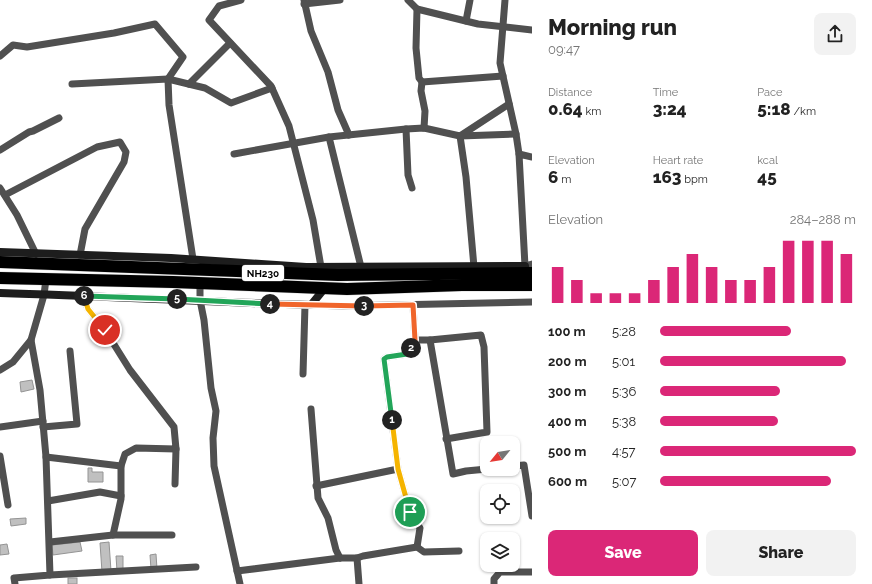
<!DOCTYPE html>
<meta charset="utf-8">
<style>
:root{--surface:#fff;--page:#f2f2f2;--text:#222;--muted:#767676;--accent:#db2777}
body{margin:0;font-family:Raleway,sans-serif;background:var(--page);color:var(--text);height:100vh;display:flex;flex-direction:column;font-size:15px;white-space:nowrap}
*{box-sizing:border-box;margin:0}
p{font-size:13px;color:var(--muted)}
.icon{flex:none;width:22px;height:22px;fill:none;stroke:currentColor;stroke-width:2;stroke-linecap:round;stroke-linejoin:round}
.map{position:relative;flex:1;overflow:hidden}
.panel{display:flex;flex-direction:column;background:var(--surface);width:340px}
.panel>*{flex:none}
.needle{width:26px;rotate:240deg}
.tools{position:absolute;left:480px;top:436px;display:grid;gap:8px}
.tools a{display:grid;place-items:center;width:40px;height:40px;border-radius:8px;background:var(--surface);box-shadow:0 1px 3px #0004;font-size:20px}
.pin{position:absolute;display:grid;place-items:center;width:34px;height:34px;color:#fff;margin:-17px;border:2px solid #fff;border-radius:50%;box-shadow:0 1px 4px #0007}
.km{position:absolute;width:20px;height:20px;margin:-10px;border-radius:50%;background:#222;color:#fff;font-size:11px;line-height:20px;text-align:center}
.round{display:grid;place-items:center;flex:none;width:42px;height:42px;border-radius:8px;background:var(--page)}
.head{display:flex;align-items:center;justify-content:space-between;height:68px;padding:0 16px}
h1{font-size:22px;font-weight:800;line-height:30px}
.stats{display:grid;grid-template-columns:repeat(3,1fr);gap:6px;height:68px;padding:4px 16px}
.stats div{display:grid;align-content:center}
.stats b{font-size:17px;font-weight:800}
.stats small{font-size:11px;font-weight:400}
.stats p{font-size:11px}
.chart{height:112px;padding:8px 16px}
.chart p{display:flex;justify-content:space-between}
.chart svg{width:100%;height:72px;margin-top:4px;stroke:var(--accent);stroke-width:6}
.primary-button{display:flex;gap:8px;margin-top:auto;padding:8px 16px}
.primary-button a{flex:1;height:46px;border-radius:8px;background:var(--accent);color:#fff;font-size:16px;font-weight:800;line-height:46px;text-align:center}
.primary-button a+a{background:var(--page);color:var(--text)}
ul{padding:0 16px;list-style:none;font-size:13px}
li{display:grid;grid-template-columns:64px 48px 1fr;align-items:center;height:30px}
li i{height:10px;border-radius:5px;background:var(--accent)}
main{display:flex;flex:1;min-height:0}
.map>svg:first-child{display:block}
.building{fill:#c0c0c0;stroke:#949494}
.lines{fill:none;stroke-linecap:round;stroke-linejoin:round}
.highway-casing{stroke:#dbdbdb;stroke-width:13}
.street{stroke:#505050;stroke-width:7}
.secondary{stroke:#1d1d1d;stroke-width:8}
.highway{stroke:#000;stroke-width:12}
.split-1-casing{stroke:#fff;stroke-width:8}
.split-2-casing{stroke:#fff;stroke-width:8}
.split-3-casing{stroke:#fff;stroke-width:8}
.split-4-casing{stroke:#fff;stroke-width:8}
.split-5-casing{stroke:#fff;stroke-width:8}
.split-6-casing{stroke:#fff;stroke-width:8}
.split-7-casing{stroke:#fff;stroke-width:8}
.split-1{stroke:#f5b400;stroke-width:5}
.split-2{stroke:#22a559;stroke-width:5}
.split-3{stroke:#f0652b;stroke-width:5}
.split-4{stroke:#f0652b;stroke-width:5}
.split-5{stroke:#22a559;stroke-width:5}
.split-6{stroke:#22a559;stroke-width:5}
.split-7{stroke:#f5b400;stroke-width:5}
.labels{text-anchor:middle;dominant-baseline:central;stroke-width:3.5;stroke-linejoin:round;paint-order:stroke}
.shield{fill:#fff;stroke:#4c4c4c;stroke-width:1}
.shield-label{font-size:10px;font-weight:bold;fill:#000}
</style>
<main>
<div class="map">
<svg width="532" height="584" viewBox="0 0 532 584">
<rect width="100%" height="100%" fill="#fff"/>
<g class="building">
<polygon points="32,380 34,389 21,392 20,382"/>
<polygon points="88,468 92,468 92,472 103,472 103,482 88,482"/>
<polygon points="26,518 26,524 11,526 10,519"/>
<polygon points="80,542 82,551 53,555 52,545"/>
<polygon points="109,542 111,571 102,572 100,543"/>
<polygon points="7,544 9,554 0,555 0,545"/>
<polygon points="156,554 157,569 151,569 150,555"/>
<polygon points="116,556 123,556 123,571 117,571"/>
<rect x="68" y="578" width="9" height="6"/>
</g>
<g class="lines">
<g class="highway-casing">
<g id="highway">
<polyline points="0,262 338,275 532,273"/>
<polyline points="0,278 173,282 347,289 462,285 532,285"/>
</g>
</g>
<g class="street">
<polyline points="241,0 219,6 209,20 271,86 289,126 313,220 321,267"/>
<polyline points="304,0 311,31 328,72 338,110 349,135"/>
<polyline points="408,0 417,9 478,24 532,30"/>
<polyline points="505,0 500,63 516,134 519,154"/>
<polyline points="304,4 340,0"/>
<polyline points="417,9 416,48 419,78 422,82 421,91 425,111 424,128"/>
<polyline points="466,21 470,0"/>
<polyline points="0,56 13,45 27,47 114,33 155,24 183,57 168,79 169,105 193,259"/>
<polyline points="422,82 503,76"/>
<polyline points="72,84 168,79 205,88 231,103 272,88"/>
<polyline points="189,84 230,43"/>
<polyline points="406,129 408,175 412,188"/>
<polyline points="329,137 361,267"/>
<polyline points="0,150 29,132 33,131 59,118"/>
<polyline points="234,154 329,137 406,129 424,128 460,136 516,134"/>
<polyline points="532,157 519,154 525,266 532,264"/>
<polyline points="0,188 17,215 36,254"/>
<polyline points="5,195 97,147 120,142 126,152 124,162 85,229 80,255"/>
<polyline points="474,267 466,177 460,136 509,104"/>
<polyline points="200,283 200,300 204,320 211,388 216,411 213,438 214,466 240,584"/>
<polyline points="83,296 88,309 105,330 130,370 174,427 176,449 136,448 125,454 121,466 121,499 113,535"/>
<polyline points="311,305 343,306 532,302"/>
<polyline points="413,305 415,340 407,354 387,357 384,359 398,469 410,512 420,528 417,547"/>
<polyline points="415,340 430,340 481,335 484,347 487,432 446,439"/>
<polyline points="430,340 453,474 466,471 487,469"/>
<polyline points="0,370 13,362 31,340"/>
<polyline points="303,374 305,305"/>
<polyline points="311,409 318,498 328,518 336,550 340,558"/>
<polyline points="0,427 43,421"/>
<polyline points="43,427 77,424 70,351"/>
<polyline points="0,456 8,505"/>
<polyline points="46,457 121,466"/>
<polyline points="513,466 524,465 532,516"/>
<polyline points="175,484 176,449"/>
<polyline points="316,486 398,469"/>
<polyline points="48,501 100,492 121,496"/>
<polyline points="50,542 113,535 172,535"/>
<polyline points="357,558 359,584"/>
<polyline points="237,571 340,558 357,558 363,556 417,547 424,552 459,551"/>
<polyline points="50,575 196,567"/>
<polyline points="15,584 14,578 50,575 46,457 40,390 31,340 44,295 46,279"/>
<polyline points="494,584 494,579 500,572 532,572"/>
</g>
<g class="secondary">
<polyline points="0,252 171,258 306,267 525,266 526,277"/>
<path d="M0 293C104 296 207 302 311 305L324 289"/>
</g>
<use href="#highway" class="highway"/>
</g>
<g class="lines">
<g class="split-1-casing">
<polyline id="split-1" points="392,420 398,469 410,512"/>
</g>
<g class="split-2-casing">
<polyline id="split-2" points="392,420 384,359 387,357 407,354 411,348"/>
</g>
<g class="split-3-casing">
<polyline id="split-3" points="364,306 413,305 415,340 411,348"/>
</g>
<g class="split-4-casing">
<polyline id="split-4" points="270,304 364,306"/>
</g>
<g class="split-5-casing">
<polyline id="split-5" points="177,299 270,304"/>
</g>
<g class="split-6-casing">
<polyline id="split-6" points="84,296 177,299"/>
</g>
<g class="split-7-casing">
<polyline id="split-7" points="84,296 88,309 105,330"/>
</g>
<use href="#split-1" class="split-1"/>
<use href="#split-2" class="split-2"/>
<use href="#split-3" class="split-3"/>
<use href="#split-4" class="split-4"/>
<use href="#split-5" class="split-5"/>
<use href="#split-6" class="split-6"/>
<use href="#split-7" class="split-7"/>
</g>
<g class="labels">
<rect class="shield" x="242" y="265" width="42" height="16" rx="3"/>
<g class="shield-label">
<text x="263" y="273">NH230</text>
</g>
</g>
</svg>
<div class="tools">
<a><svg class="needle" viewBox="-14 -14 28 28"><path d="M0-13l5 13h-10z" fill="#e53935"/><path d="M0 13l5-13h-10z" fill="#767676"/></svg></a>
<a><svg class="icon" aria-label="locate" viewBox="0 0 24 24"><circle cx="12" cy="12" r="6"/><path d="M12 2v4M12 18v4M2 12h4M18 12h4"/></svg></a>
<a><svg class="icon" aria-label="layers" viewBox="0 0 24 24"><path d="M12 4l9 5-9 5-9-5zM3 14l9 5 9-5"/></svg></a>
</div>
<div class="pin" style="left:410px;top:512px;background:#1e9e55"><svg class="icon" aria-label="arrive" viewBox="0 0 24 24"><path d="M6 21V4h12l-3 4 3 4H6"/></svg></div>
<div class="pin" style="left:105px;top:330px;background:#d93025"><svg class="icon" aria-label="check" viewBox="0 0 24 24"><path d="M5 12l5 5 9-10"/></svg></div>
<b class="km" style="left:392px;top:420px">1</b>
<b class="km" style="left:411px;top:348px">2</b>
<b class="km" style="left:364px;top:306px">3</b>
<b class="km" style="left:270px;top:304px">4</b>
<b class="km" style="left:177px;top:299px">5</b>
<b class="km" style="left:84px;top:296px">6</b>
</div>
<section class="panel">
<div class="head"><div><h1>Morning run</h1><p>09:47</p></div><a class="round"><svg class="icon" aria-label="share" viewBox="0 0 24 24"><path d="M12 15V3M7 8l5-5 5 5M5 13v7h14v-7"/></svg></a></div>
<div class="stats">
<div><p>Distance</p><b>0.64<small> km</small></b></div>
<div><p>Time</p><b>3:24</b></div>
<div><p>Pace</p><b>5:18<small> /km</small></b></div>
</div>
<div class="stats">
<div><p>Elevation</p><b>6<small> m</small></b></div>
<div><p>Heart rate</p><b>163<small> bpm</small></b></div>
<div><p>kcal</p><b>45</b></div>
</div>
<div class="chart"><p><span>Elevation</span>284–288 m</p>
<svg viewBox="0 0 160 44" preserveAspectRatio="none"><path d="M5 44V22M15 44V30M25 44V38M35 44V38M45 44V38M55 44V30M65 44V22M75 44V14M85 44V22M95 44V30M105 44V30M115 44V22M125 44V6M135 44V6M145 44V6M155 44V14"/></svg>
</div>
<ul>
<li><b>100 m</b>5:28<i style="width:67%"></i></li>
<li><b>200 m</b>5:01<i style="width:95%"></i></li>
<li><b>300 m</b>5:36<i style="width:61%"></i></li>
<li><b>400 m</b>5:38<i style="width:60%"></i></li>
<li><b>500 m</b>4:57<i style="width:100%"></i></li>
<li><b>600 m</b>5:07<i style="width:87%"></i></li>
</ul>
<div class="primary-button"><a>Save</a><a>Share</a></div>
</section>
</main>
